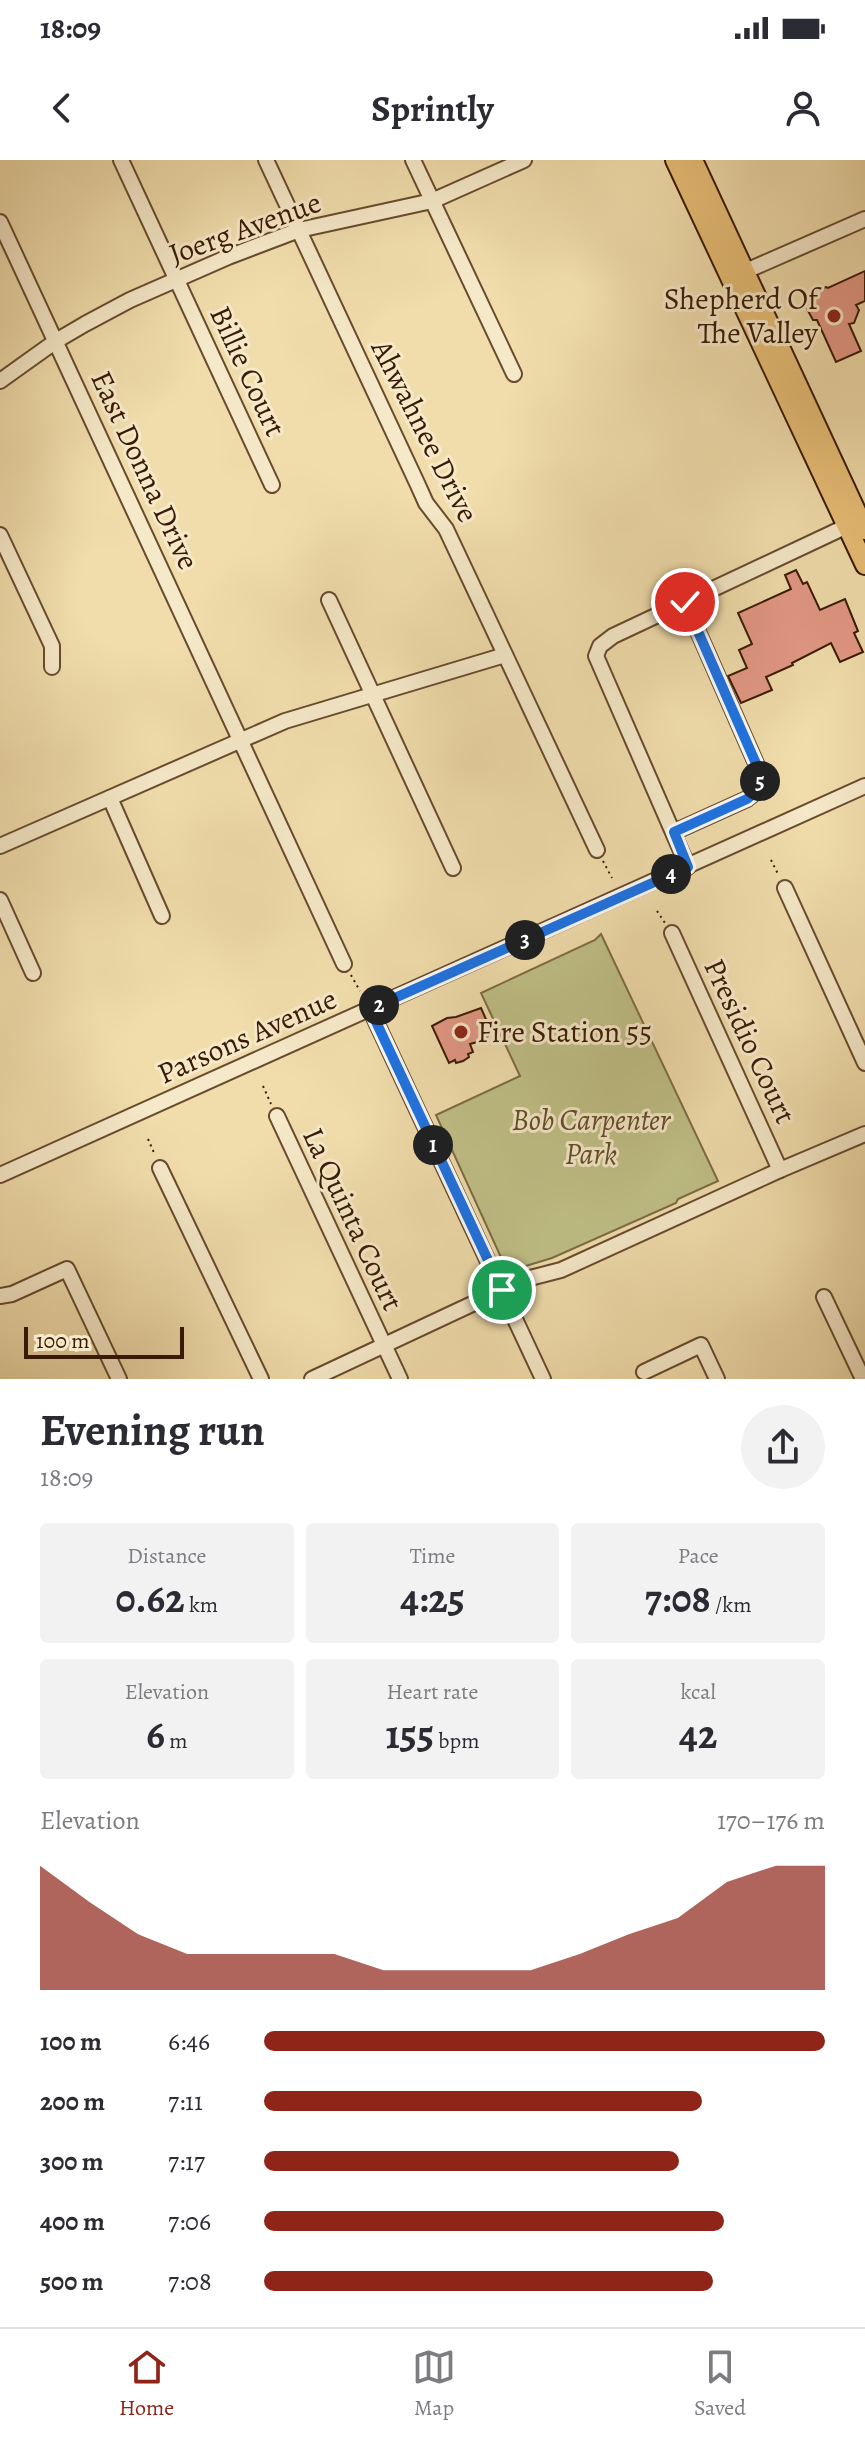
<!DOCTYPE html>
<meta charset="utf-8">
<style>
:root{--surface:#fff;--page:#f2f2f3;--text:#2b2b33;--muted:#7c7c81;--line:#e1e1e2;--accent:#8f2418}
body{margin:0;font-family:Alegreya,serif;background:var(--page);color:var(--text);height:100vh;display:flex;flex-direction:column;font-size:30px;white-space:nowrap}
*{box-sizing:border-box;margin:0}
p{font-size:26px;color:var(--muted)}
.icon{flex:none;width:44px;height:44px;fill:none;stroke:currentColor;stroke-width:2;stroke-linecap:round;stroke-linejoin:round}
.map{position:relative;height:1219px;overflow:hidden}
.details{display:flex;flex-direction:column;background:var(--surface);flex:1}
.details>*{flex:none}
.scale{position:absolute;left:24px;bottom:20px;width:160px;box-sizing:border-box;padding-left:8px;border:4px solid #391a04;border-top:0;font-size:22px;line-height:28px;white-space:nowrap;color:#391a04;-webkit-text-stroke:6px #f6e9c9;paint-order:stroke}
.pin{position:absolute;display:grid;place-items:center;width:68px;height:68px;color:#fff;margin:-34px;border:4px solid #fff;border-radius:50%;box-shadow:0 2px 8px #0007}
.km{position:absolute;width:40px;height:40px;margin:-20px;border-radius:50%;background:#222;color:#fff;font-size:22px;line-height:40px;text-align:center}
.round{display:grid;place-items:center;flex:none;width:84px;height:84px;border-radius:42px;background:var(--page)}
.summary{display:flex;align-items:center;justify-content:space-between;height:136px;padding:0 40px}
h1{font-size:44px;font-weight:700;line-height:60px}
.metrics{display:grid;grid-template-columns:repeat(3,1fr);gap:12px;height:136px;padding:8px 40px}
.metrics div{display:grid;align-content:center;border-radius:8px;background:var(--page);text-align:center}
.metrics b{font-size:40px;font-weight:700}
.metrics small{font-size:22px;font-weight:400}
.metrics p{font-size:22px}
.chart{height:224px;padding:16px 40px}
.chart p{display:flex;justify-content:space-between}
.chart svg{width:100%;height:144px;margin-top:8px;fill:var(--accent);opacity:.7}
ul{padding:0 40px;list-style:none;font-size:26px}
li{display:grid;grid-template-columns:128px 96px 1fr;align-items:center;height:60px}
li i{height:20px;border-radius:10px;background:var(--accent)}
.status{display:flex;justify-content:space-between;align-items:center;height:56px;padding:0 40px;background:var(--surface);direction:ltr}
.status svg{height:22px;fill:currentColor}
header{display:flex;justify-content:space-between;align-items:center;height:104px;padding:0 40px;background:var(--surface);font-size:36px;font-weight:700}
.tab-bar{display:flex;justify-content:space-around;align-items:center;height:112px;border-top:2px solid var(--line);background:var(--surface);font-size:22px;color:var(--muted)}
.tab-bar a{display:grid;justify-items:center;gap:4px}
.tab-bar .current{color:var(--accent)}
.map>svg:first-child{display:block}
.green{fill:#bfbf86;stroke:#7c6c45;stroke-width:2}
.building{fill:#e39885;stroke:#391a04;stroke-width:2}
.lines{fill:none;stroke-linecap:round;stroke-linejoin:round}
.minor-casing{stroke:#674b2e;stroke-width:18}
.major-casing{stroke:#391a04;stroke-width:22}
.path{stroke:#391a04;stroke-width:2;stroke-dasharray:2 4;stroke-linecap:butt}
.minor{stroke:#f6e9c9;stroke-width:14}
.major{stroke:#e8be76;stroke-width:18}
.route-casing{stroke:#fff;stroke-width:16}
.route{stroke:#1a73e8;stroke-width:10}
.poi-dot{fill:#8f2418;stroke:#f6e9c9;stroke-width:3}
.labels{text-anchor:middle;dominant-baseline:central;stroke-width:6;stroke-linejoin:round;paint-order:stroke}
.street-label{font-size:30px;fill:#391a04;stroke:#f6e9c9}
.poi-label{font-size:30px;fill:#391a04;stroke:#f6e9c9;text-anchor:end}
.park-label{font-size:30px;font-style:italic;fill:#614c2b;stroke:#f6e9c9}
</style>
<div class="status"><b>18:09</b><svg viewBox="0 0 49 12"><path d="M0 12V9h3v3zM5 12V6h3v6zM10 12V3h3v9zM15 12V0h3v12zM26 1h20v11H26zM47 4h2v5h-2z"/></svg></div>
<header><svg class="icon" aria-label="back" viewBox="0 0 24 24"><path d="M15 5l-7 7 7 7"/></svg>Sprintly<svg class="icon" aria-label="person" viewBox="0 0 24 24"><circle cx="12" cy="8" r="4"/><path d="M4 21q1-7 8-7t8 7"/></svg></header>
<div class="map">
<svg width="865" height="1219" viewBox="0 0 865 1219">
<rect width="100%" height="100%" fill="#f1ddac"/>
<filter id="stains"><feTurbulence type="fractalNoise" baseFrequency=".0025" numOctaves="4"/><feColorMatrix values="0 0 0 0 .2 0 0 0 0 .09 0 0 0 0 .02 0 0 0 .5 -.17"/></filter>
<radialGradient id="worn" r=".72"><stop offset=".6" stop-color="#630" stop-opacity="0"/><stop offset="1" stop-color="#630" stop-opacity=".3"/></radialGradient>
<polygon class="green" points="601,774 718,1021 678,1039 676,1043 552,1098 516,1109 504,1104 436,955 520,916 481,833 595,780"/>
<g class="building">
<polygon points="865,111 865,141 856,145 859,150 854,163 849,164 861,191 836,202 817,160 813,160 807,149 809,142 812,136 815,137 817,131 826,127 828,128"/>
<polygon points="796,410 803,424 807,422 820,450 845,439 858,471 854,473 863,492 840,502 831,483 792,503 793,505 766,517 772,530 741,543 728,516 747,508 739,490 752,484 738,453 791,429 785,415"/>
<polygon points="481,848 492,873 481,881 470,884 473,892 468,894 469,897 463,901 456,903 455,900 449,903 432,866 447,858 456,857"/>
</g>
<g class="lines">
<g class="minor-casing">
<g id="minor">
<polyline points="121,0 272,325"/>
<polyline points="266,0 417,323 426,343 446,369 597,690"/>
<polyline points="413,0 514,214"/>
<polyline points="0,62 344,804"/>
<polyline points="746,111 865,59"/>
<polyline points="0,221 56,181 85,164 130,140 228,97 299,70 432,41 524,0"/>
<polyline points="0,375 52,486 52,507"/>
<polyline points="329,440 453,708"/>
<polyline points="110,638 162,756"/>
<polyline points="674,672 747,639 757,631 761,619 758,608 685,442"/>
<polyline points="0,686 285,561 505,495"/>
<polyline points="688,707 596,496 600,486 613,476 847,366"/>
<polyline points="785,728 865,903"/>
<polyline points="0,740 33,813"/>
<polyline points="672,773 780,1010"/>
<polyline points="370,849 543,1219"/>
<polyline points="277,956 400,1219"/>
<polyline points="160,1008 261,1219"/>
<polyline points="0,1015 865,626"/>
<polyline points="0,1136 12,1134 67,1109 119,1219"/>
<polyline points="824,1137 863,1219"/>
<polyline points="644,1212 701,1185 717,1219"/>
<polyline points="312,1219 502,1130 530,1118 561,1110 780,1010 865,974"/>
</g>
</g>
<g class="major-casing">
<g id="major">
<polyline points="675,0 865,405"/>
<polyline points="693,0 865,370"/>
</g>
</g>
<g class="path">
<polyline points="771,700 779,716"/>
<polyline points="603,701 612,718"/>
<polyline points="657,751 665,763"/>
<polyline points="351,815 360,831"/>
<polyline points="263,926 271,944"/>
<polyline points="148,979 155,995"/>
</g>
<use href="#minor" class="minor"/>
<use href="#major" class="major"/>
</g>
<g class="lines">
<g class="route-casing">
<path id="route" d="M502 1130 370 849 688 707 674 672 747 639C759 630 762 623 758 608L685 442"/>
</g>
<use href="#route" class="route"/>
</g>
<g class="poi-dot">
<circle cx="834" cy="156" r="8"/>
<circle cx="461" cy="872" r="8"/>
</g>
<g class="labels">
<g class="street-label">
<text transform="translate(245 68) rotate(-20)">Joerg Avenue</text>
<text transform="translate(248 211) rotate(65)">Billie Court</text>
<text transform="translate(425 271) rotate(63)">Ahwahnee Drive</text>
<text transform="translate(145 310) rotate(65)">East Donna Drive</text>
<text transform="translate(247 876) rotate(-24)">Parsons Avenue</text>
<text transform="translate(750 881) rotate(65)">Presidio Court</text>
<text transform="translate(353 1059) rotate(65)">La Quinta Court</text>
</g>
<g class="poi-label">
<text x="818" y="139">Shepherd Of<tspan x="818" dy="34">The Valley</tspan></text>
<text x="477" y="872" text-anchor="start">Fire Station 55</text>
</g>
<g class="park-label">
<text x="591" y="960">Bob Carpenter<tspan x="591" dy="34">Park</tspan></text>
</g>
</g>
<rect width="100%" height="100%" filter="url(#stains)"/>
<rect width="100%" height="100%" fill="url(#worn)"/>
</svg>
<div class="scale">100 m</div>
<div class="pin" style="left:502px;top:1130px;background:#1e9e55"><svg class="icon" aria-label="arrive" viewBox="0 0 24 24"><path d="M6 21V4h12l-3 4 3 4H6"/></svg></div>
<div class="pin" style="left:685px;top:442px;background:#d93025"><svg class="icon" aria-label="check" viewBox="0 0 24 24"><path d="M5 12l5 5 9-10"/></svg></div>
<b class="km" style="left:433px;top:985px">1</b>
<b class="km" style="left:379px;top:845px">2</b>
<b class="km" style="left:525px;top:780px">3</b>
<b class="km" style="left:671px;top:714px">4</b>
<b class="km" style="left:760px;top:621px">5</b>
</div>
<section class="details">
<div class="summary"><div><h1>Evening run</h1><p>18:09</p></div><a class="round"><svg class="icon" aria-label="share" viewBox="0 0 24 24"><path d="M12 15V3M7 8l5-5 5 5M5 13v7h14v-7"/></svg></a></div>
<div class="metrics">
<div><p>Distance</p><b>0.62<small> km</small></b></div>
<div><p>Time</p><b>4:25</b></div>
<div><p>Pace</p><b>7:08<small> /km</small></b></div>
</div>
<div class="metrics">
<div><p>Elevation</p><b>6<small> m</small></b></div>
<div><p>Heart rate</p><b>155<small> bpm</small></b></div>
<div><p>kcal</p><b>42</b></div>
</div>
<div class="chart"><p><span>Elevation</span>170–176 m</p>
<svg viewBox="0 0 160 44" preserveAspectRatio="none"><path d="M0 44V6L10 17L20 27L30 33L40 33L50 33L60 33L70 38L80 38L90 38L100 38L110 33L120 27L130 22L140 11L150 6L160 6V44z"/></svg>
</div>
<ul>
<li><b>100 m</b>6:46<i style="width:100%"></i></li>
<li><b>200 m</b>7:11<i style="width:78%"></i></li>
<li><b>300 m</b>7:17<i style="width:74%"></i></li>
<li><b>400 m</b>7:06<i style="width:82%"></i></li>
<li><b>500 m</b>7:08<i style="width:80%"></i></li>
</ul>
</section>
<nav class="tab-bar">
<a class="current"><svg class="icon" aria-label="home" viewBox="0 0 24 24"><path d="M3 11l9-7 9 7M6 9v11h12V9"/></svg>Home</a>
<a><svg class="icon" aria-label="map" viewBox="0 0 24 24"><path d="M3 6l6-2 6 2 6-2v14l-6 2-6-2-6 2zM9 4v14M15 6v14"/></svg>Map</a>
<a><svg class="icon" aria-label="saved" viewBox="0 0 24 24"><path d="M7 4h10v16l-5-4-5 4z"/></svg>Saved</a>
</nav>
